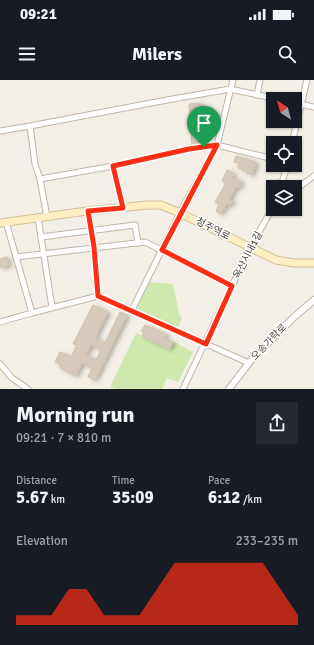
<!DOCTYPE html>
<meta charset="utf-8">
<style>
:root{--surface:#171b24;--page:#242831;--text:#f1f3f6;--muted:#9ea1a6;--accent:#fc2e14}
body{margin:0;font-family:Signika,"Noto Sans KR",sans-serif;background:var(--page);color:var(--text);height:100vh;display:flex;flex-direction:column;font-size:15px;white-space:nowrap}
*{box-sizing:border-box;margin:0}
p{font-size:13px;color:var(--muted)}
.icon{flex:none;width:22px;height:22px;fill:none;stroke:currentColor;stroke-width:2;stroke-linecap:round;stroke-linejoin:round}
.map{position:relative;height:309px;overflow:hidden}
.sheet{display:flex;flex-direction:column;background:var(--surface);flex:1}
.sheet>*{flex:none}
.needle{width:26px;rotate:323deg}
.buttons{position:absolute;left:266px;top:12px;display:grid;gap:8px}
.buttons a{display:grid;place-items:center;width:36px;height:36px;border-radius:0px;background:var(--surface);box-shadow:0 1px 3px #0004;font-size:20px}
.pin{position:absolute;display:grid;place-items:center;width:34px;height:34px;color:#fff;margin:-41px -17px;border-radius:50% 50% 50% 0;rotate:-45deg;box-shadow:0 0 4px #0007}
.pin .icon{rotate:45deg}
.round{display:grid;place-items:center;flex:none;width:42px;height:42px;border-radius:0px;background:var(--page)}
.headline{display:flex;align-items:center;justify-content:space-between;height:68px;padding:0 16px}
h1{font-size:22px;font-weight:800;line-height:30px}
.stats{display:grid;grid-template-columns:repeat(3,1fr);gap:6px;height:68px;padding:4px 16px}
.stats div{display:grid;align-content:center}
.stats b{font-size:17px;font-weight:800}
.stats small{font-size:11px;font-weight:400}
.stats p{font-size:11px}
.chart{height:112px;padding:8px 16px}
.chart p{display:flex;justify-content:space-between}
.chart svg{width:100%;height:72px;margin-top:4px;fill:var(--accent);opacity:.7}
.status{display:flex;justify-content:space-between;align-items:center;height:28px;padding:0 20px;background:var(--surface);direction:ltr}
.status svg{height:11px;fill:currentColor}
header{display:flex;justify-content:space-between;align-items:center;height:52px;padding:0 16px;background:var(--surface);font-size:18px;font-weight:800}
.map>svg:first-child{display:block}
.green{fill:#d0e8ae}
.building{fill:#d5cabb;stroke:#d0c1ae;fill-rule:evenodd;filter:url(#shadow)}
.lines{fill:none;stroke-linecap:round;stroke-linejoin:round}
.minor-casing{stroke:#bfb6a8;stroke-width:7}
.tertiary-casing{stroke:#bfb6a8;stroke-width:8}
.secondary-casing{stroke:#d4c195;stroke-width:9}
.minor{stroke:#fff;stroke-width:5}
.tertiary{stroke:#fff;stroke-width:6}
.secondary{stroke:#ffeec4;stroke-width:7}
.route-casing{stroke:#fff;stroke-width:8}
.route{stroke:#fc2e14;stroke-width:5}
.labels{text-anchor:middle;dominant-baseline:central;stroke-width:3;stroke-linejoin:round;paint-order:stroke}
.street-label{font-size:10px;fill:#463f35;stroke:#fff}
</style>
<div class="status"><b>09:21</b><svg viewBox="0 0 49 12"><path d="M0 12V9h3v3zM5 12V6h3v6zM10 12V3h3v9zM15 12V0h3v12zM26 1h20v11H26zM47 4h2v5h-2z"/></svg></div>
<header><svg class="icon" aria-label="menu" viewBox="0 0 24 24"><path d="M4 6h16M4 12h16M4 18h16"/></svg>Milers<svg class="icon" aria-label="search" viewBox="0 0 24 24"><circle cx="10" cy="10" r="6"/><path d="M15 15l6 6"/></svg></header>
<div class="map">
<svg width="314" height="309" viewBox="0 0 314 309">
<defs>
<filter id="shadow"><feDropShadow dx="3" dy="1.5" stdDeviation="2" flood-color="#0004"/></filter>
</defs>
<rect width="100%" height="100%" fill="#f3efe6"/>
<g class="green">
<polygon points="149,202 173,204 179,233 182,239 177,248 138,231 137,225"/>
<polygon points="136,253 169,270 174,262 193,272 178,302 167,298 162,309 115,309 110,307"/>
</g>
<g class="building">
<polygon points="200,23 201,39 207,39 208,50 201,51 201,60 197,60 197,64 192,65 189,24"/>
<polygon points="236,76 256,82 252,95 247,93 247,91 238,88 239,83 234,82"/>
<polygon points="227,90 234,94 232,97 242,102 239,108 236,107 229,120 233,121 230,126 227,124 221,134 216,131 219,124 215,122 226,103 222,101"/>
<polygon points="272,101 278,102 277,107 273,107 273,111 268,110 269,104 272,105"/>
<polygon points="7,177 9,185 0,188 0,179"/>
<path d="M93 225 108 232 95 258 105 263 120 232 127 235 95 300 88 297 92 288 82 283 76 296 60 288 61 285 55 282 60 272 71 277 77 265 73 264ZM91 265 101 270 96 280 86 275Z"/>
<polygon points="145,245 166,254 164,258 173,262 169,269 142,256 144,252 141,251"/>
</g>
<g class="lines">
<g class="minor-casing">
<g id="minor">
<polyline points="257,15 260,0"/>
<polyline points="295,23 314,27"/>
<polyline points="30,46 167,20 230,9 277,19"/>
<polyline points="0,51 30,46 35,84 40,99 47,137"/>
<polyline points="292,63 307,0"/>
<polyline points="40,99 113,86"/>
<polyline points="281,107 287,85"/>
<polyline points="295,110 314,96"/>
<polyline points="123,128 113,86 189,69 217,65 273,79"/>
<polyline points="88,131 94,167 98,216"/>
<polyline points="38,138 52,227"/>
<polyline points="6,142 32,233 98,216 249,283"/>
<polyline points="41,157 135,145 138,163"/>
<polyline points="16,177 145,162 232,206"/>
<polyline points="132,230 180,133 217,65 233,0"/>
<polyline points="0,242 32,233"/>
<polyline points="0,284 12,298 28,309"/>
<polyline points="183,309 250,168 273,127"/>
</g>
</g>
<g class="tertiary-casing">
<polyline id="tertiary" points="229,309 252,279 294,237 314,220"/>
</g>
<g class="secondary-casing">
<polyline id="secondary" points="0,143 87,131 148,125 161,125 180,133 276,180 294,183 314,183"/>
</g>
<use href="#minor" class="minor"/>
<use href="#tertiary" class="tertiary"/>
<use href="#secondary" class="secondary"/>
</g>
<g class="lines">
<g class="route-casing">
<polygon id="route" points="217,65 162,170 232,206 206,264 98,216 94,167 88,131 123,128 113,86 189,69"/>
</g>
<use href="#route" class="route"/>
</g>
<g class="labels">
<g class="street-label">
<text transform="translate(213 149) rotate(27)">청주역로</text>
<text transform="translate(248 175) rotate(-63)">옥산시내1길</text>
<text transform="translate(269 262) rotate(-46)">오송가락로</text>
</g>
</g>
</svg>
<div class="buttons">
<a><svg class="needle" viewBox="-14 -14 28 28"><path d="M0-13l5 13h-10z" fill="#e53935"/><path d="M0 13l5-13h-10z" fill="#9ea1a6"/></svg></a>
<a><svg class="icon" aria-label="locate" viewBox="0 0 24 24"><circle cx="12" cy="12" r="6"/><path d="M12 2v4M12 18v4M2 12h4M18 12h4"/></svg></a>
<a><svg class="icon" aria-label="layers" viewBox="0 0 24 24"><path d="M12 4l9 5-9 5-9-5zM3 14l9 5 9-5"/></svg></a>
</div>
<div class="pin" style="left:204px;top:67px;background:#1e9e55"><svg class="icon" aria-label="arrive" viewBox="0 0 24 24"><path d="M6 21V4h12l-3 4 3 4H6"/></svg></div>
</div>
<section class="sheet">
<div class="headline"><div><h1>Morning run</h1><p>09:21 · 7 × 810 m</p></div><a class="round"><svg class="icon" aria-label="share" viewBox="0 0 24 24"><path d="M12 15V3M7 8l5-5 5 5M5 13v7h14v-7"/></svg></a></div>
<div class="stats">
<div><p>Distance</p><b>5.67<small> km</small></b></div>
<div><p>Time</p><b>35:09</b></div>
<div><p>Pace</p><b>6:12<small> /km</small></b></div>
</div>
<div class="chart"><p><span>Elevation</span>233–235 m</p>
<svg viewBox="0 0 160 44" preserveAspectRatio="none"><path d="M0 44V38L10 38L20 38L30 22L40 22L50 38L60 38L70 38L80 22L90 6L100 6L110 6L120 6L130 6L140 6L150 22L160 38V44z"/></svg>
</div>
</section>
